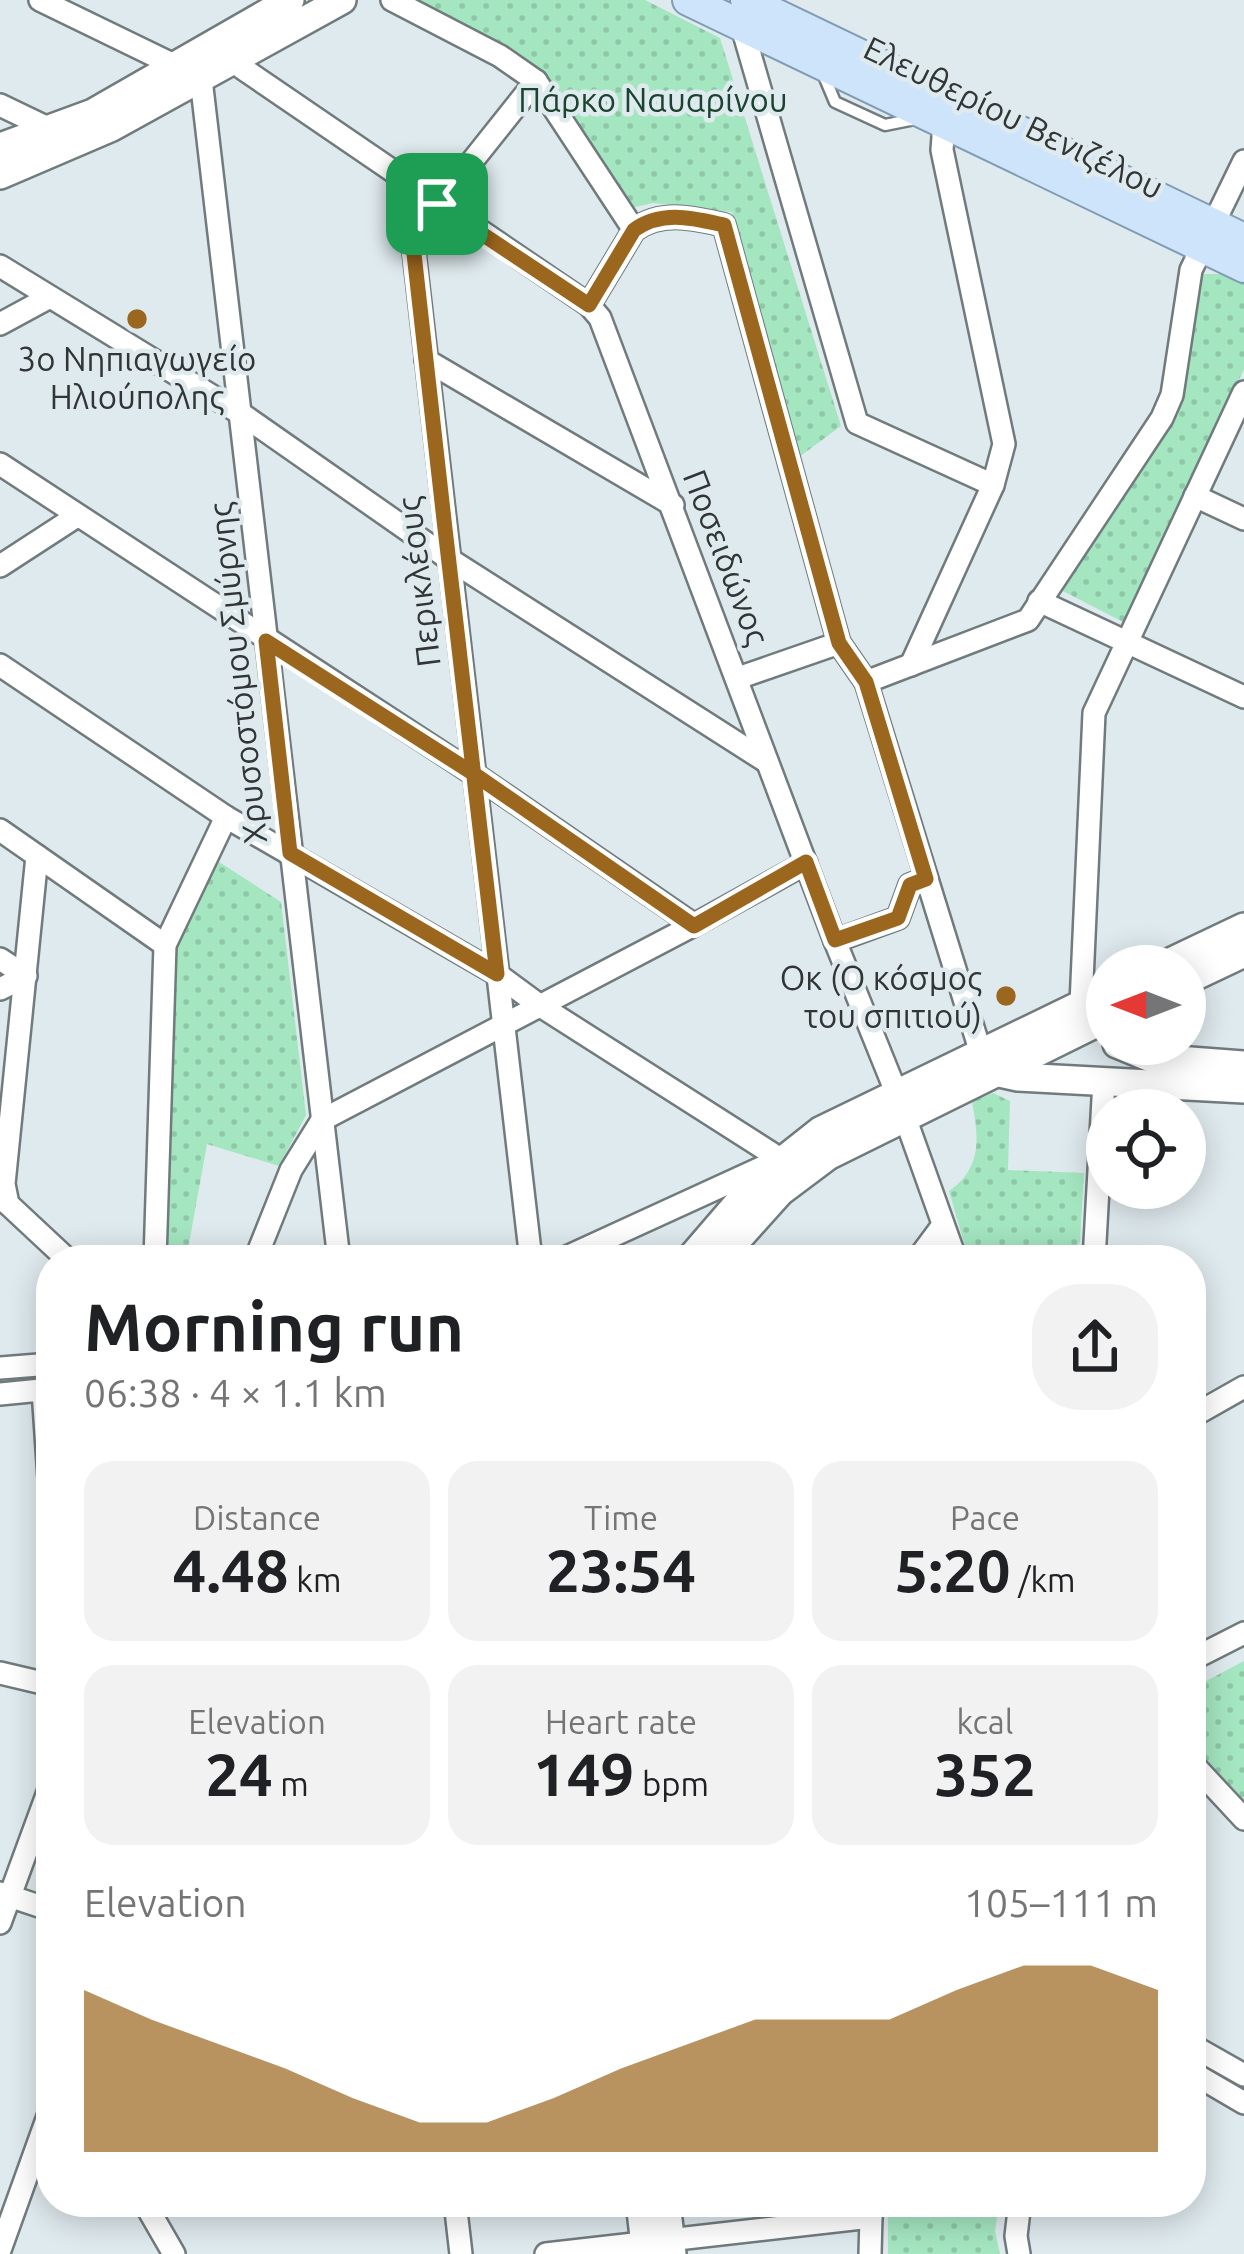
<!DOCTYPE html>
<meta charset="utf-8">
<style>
:root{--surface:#fff;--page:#f2f2f2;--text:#202124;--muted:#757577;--accent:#9b661d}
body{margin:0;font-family:Ubuntu,sans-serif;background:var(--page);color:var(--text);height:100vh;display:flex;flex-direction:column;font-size:45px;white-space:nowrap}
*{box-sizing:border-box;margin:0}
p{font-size:39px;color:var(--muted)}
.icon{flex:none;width:66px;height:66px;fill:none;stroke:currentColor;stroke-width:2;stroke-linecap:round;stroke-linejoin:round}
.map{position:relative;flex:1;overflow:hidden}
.drawer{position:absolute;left:36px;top:1245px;width:1170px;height:972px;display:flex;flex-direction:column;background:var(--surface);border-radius:48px;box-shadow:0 6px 30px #0003}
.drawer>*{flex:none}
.needle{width:78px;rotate:270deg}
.fabs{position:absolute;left:1086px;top:945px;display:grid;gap:24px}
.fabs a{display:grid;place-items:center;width:120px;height:120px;border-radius:50%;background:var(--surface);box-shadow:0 6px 30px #0003;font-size:60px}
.pin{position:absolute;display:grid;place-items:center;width:102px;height:102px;color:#fff;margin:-51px;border-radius:24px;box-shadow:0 6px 18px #0006}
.round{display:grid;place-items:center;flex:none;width:126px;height:126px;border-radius:48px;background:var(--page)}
.head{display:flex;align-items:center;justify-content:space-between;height:204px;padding:0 48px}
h1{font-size:66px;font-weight:700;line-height:90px}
.figures{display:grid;grid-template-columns:repeat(3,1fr);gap:18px;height:204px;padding:12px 48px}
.figures div{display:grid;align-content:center;border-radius:30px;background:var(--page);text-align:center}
.figures b{font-size:60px;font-weight:700}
.figures small{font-size:33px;font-weight:400}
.figures p{font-size:33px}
.chart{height:336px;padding:24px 48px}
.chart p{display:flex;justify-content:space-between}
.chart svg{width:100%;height:216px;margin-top:12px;fill:var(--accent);opacity:.7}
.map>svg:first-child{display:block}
.park{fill:url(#park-dots)}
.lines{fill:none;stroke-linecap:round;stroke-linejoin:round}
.lane-casing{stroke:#717b7e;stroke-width:15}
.street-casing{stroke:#717b7e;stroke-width:26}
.secondary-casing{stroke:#717b7e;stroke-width:32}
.primary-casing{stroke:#809bb3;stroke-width:34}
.lane{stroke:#fff;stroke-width:10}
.street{stroke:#fff;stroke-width:21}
.secondary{stroke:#fff;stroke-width:27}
.primary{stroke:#cde4fa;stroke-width:30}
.route-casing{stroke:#fff;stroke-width:24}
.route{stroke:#9b661d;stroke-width:15}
.poi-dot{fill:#9b661d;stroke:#dfeaee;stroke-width:4.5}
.labels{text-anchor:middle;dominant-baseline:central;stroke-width:9;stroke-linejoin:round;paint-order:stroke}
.park-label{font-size:33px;fill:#1a442f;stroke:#dfeaee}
.street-label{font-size:33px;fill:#313536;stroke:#dfeaee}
.poi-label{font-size:33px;fill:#313536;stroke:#dfeaee}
</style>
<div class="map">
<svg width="1244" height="2254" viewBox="0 0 1244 2254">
<defs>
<pattern id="park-dots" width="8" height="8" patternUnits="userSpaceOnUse" patternTransform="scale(3)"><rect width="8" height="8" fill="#a4e6c0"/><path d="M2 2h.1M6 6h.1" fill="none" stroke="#8ec6a6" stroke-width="1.8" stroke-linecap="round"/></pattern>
</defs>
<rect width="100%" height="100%" fill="#dfeaee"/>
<g class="park">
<polygon points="405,0 645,0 720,38 841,426 795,460 732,212 653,203 627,209 541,74"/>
<polygon points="1203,274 1226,274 1244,283 1244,369 1125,623 1059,589 1175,419"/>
<polygon points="216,860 281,902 306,1115 279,1166 207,1144 186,1260 164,1260 177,946"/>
<path d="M993 1093 1010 1101 1008 1170 1084 1173 1080 1242 1067 1258 969 1260 949 1191C982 1168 979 1138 972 1102Z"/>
<polygon points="1244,1661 1244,1803 1191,1745 1191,1689"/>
<polygon points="883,2202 999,2202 995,2231 1000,2254 888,2254 888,2213"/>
</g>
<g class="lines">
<g class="lane-casing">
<polyline id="lane" points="822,71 835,102 885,125 915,119"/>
</g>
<g class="street-casing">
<g id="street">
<polyline points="40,0 178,67"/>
<polyline points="392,0 500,56 536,81 634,230"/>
<polyline points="740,20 857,423 993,485"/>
<polyline points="232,49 242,68 589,305 600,318 835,941 896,1092 956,1260"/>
<polyline points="201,79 339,1260"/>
<polyline points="0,105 52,130"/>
<polyline points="406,183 531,1260"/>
<polyline points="438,204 536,81"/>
<polyline points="0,266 243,415 449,559 767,762"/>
<path d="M589 305 634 230C662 210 692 218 724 225L839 643 866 682 980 1050"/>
<polyline points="0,324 48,298"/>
<polyline points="426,360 673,505"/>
<polyline points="0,464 474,774 694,925"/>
<polyline points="1195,496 1244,519"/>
<polyline points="0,566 77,516"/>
<polyline points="1039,601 1244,697"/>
<polyline points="0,665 226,817 497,974 539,1005 782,1160"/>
<polyline points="911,665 993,485 1004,444 942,150 945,110"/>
<polyline points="738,678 839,643"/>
<polyline points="866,682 1028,620 1162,418 1172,395 1191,270 1244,161"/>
<polyline points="0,830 165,945"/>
<polyline points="835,941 898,918 910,885 926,879"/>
<polyline points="0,959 26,976 0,989"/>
<polyline points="1081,1004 1094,713 1244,392"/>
<polyline points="8,1204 4,1184 37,856"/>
<polyline points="8,1204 68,1260"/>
<polyline points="155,1260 165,945 226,817"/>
<polyline points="255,1260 291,1170 322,1120 694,925 806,863"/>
<polyline points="560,1260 772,1163"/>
<polyline points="917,1260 943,1225"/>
<polyline points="1094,1260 1104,1081"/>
<polyline points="0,1368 51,1364"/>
<polyline points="43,1390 51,1508"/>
<polyline points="0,1394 51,1389"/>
<polyline points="1191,1417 1244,1387"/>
<polyline points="1191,1660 1244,1633"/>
<polyline points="0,1673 51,1685"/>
<polyline points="1191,1762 1244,1819"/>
<polyline points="0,1893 51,1910"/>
<polyline points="0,1923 51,1784"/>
<polyline points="1191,2045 1244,2075"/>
<polyline points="1191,2072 1244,2103"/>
<polyline points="144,2202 174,2254"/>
<polyline points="455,2202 461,2254"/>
<polyline points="865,2202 871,2217 870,2254"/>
<polyline points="0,2250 51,2108"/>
<polyline points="546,2254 871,2217"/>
<polyline points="1019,2254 1016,2236 1020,2202"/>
</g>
</g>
<g class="secondary-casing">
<g id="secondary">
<polyline points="0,147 93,113 290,0"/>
<polyline points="0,175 112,127 342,0"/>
<polyline points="1162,966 1244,927"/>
<polyline points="1185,981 1244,953"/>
<polyline points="1117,1044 1151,1058 1244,1065"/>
<polyline points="995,1072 1018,1077 1244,1089"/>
<polyline points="689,1260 757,1181 820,1131 1107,992"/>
<polyline points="719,1260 780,1192 828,1156 1107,1018"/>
<polyline points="640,2202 646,2254"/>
<polyline points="666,2202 672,2254"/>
</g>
</g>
<g class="primary-casing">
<g id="primary">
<polyline points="688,0 1244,267"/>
<polyline points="746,0 1244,239"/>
</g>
</g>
<use href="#lane" class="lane"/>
<use href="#street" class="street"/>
<use href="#secondary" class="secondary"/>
<use href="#primary" class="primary"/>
</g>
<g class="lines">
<g class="route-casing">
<path id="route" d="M437 204 406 183C435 447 466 710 497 974L290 853 266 641 474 774 694 926 806 862 835 940 898 918 910 885 926 879 866 682 839 643 724 225C692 218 662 210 634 230L589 305 437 204"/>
</g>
<use href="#route" class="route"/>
</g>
<g class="poi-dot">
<circle cx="137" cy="319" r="12"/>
<circle cx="1006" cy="996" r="12"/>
</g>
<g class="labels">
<g class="park-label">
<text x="653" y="99">Πάρκο Ναυαρίνου</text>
</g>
<g class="street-label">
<text transform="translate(1014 117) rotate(26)">Ελευθερίου Βενιζέλου</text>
<text transform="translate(727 557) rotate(69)">Ποσειδώνος</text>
<text transform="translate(418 582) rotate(-97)">Περικλέους</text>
<text transform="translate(237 673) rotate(-96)">Χρυσοστόμου Σμύρνης</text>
</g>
<g class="poi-label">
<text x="137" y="358">3o Νηπιαγωγείο<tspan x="137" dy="38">Ηλιούπολης</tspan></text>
<text x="982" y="977" text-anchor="end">Οκ (Ο κόσμος<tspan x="982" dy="38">του σπιτιού)</tspan></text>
</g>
</g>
</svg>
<div class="fabs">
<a><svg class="needle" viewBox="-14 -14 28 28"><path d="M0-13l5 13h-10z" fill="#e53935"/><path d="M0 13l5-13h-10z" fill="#757577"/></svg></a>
<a><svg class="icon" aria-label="locate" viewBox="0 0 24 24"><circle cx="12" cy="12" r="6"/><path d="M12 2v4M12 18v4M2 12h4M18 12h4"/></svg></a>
</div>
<div class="pin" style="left:437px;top:204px;background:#1e9e55"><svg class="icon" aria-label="arrive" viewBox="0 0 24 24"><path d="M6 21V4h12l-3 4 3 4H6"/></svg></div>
<section class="drawer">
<div class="head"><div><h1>Morning run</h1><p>06:38 · 4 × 1.1 km</p></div><a class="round"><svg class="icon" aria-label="share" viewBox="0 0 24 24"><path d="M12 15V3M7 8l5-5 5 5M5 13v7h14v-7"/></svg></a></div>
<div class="figures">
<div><p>Distance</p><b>4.48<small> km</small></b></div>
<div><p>Time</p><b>23:54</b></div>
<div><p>Pace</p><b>5:20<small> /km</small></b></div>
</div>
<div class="figures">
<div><p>Elevation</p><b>24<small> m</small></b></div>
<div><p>Heart rate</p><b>149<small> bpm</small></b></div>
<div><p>kcal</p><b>352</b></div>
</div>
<div class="chart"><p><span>Elevation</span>105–111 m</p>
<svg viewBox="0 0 160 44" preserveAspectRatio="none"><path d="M0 44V11L10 17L20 22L30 27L40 33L50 38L60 38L70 33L80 27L90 22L100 17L110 17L120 17L130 11L140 6L150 6L160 11V44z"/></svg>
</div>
</section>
</div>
